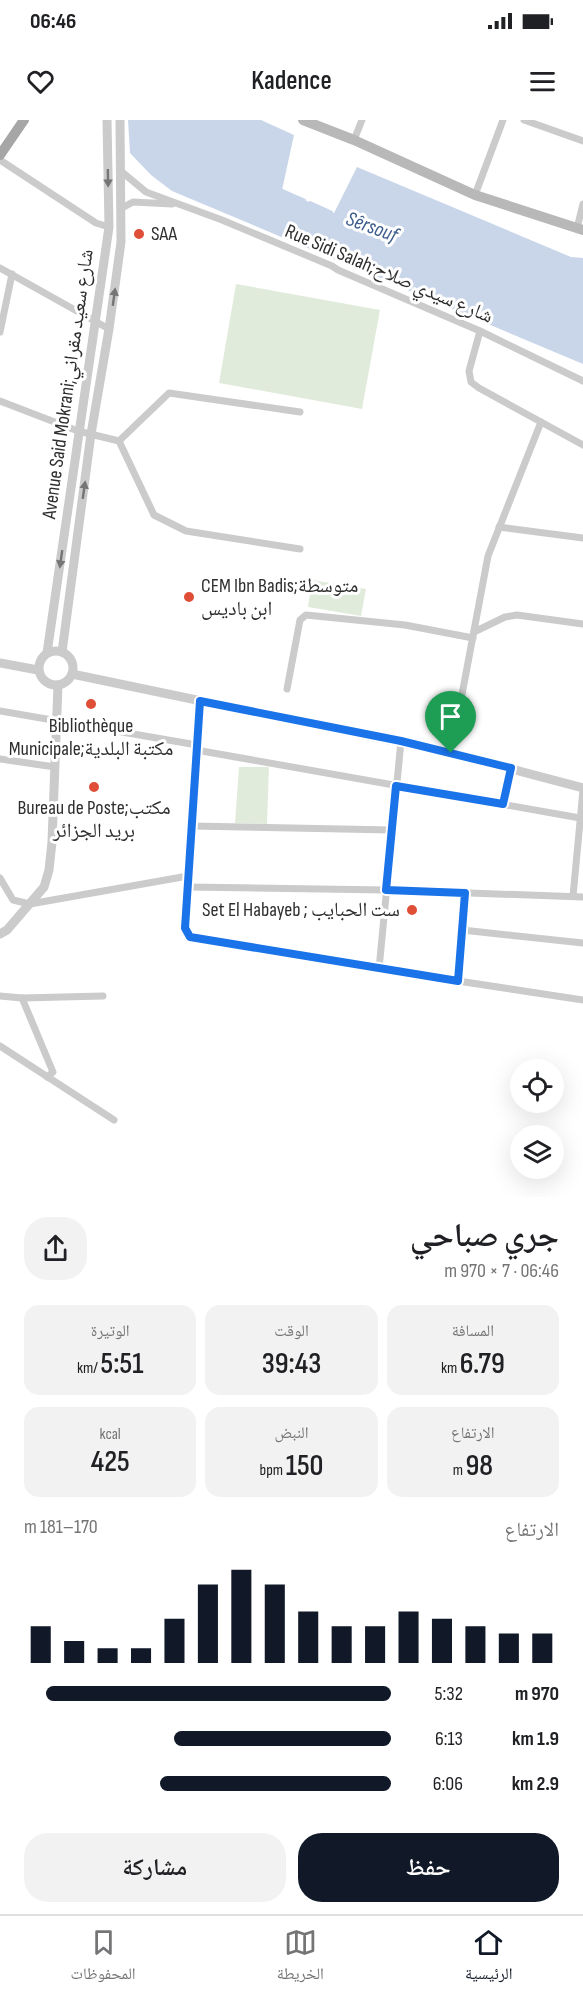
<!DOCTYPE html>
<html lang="ar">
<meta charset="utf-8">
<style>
:root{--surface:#fff;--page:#f2f2f2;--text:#202124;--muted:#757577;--line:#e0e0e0;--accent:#111827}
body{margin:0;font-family:"Sofia Sans Condensed","Noto Naskh Arabic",sans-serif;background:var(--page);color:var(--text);direction:rtl;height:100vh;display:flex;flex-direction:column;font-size:22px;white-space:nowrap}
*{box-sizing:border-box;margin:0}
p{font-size:20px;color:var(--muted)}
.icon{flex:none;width:33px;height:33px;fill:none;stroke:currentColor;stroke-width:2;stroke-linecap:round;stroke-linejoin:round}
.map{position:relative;height:1077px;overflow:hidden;direction:ltr}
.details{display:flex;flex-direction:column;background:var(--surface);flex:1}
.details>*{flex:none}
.tools{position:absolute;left:510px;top:939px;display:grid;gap:12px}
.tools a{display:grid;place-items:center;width:54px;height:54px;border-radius:50%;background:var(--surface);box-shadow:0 6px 24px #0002;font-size:30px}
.pin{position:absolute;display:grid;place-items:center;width:51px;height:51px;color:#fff;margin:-62px -26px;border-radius:50% 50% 50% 0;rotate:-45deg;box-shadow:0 0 6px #0007}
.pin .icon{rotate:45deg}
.round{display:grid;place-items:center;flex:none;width:63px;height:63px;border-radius:24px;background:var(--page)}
.summary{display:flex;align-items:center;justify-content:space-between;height:102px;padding:0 24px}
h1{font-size:33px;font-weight:600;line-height:45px}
.figures{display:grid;grid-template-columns:repeat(3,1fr);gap:9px;height:102px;padding:6px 24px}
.figures div{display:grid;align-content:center;border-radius:15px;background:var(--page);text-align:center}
.figures b{font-size:30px;font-weight:600}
.figures small{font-size:16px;font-weight:400}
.figures p{font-size:16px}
.chart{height:168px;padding:12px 24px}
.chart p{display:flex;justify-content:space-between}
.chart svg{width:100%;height:108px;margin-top:6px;stroke:var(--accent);stroke-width:6}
.primary-button{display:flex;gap:12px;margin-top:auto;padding:12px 24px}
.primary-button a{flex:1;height:69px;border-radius:24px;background:var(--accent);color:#fff;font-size:24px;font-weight:600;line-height:69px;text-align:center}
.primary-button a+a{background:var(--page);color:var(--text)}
ul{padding:0 24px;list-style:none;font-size:20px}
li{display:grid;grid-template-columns:96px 72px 1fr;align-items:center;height:45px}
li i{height:15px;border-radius:8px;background:var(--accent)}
.status{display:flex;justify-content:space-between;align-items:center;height:42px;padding:0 30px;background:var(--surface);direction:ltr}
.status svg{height:16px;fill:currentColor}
header{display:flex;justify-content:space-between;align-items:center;height:78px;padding:0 24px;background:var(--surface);font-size:27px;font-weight:600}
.dock{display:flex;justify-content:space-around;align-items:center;height:84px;border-top:2px solid var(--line);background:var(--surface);font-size:16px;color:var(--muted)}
.dock a{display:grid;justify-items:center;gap:3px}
.dock .current{color:var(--accent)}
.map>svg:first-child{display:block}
.green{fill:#e1ebdc}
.water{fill:#c9d6ea}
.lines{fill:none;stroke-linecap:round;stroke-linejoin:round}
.stream{stroke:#c9d6ea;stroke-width:2}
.minor{stroke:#cbcbcb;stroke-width:7}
.tertiary{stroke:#cbcbcb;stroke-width:9}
.secondary{stroke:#b8b8b8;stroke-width:10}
.primary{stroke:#a6a6a6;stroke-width:10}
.oneway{fill:#757575}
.route-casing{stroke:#fff;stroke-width:12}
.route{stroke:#1a73e8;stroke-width:8}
.poi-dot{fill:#df4e36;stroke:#fff;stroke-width:2}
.labels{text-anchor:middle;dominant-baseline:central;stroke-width:6;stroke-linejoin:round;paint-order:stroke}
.poi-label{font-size:20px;fill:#2e2e2e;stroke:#fff;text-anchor:start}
.street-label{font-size:20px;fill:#2e2e2e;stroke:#fff}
.water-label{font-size:21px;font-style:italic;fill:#3f5e8d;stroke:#fff}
</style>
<div class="status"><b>06:46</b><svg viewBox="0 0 49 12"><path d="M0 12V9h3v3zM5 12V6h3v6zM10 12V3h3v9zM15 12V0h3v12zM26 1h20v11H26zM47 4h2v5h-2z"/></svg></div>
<header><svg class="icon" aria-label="menu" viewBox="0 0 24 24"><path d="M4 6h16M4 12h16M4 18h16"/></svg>Kadence<svg class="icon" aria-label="heart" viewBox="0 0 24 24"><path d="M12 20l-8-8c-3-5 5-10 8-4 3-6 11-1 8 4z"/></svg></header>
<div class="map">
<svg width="583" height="1077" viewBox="0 0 583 1077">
<rect width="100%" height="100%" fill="#fff"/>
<g class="green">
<polygon points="236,164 380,190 362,289 219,263"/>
<polygon points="312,460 366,469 361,496 308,487"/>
<polygon points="239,647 269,647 267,704 235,703"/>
</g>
<polygon class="water" points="128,0 261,0 294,15 282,70 334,93 357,47 571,137 583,138 583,244 172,71 151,55 130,33"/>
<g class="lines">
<g class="stream">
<polyline points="280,69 305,80"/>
<polyline points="310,82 332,92"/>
</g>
<g class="minor">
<polyline points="524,0 583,21"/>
<polyline points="354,20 362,0"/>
<polyline points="0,40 96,103 109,107"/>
<polyline points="122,52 146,72 222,100 332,146 338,150 480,211 583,261"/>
<polyline points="475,75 503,0"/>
<polyline points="122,88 133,82 172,84"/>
<polyline points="577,108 583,84"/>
<polyline points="0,148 109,209"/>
<polyline points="480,211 469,251 471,262 479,268 541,302"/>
<polyline points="0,212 12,154"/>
<polyline points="0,281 78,311 119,321"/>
<polyline points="119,321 154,395 186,411 300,429"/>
<polyline points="119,321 169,273 300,292"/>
<polyline points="499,407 583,418"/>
<polyline points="474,512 505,497 517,495 583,504"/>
<polyline points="287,569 300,500 306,495 405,505 473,518"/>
<polyline points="200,581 185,808 190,817 379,849 583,880"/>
<polyline points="0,591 197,625"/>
<polyline points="196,630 580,698"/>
<polyline points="451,633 488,436 541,302 583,325"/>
<polyline points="0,639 55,647"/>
<polyline points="503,684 511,648"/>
<polyline points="191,706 392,710"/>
<polyline points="0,758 13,780 30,784 188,756"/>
<polyline points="188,767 386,770 583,777"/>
<polyline points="573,776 583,670"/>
<polyline points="462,810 583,823"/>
<polyline points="379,849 401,621"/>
<polyline points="458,861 464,773"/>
<polyline points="0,876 22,878 103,876"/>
<polyline points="22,878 53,952 47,957"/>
<polyline points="0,926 114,1000"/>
</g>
<g class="tertiary">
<circle cx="56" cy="548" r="17"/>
<polyline points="62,532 91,314 109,209 121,122 120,0"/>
<polyline points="47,533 109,107 107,0"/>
<polyline points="0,543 38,550"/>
<polyline points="72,554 451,633 583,668"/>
<polyline points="0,814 7,810 44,767 49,750 52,722 58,565"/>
</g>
<polyline class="secondary" points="303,0 354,20 475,75 583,110"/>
<polyline class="primary" points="0,35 24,0"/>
</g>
<defs><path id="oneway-solid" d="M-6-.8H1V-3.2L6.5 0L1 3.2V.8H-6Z" transform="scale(1.5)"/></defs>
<g class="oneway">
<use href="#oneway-solid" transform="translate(108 58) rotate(89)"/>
<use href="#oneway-solid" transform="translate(114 177) rotate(-82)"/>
<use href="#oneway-solid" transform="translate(84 370) rotate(-82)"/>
<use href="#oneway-solid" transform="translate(61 439) rotate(98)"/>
</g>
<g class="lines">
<g class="route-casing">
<polygon id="route" points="200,581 401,621 511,648 503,684 396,666 386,770 465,773 458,861 190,817 185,808"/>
</g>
<use href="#route" class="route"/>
</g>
<g class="poi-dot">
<circle cx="139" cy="114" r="6"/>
<circle cx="189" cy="477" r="6"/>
<circle cx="91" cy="584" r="6"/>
<circle cx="94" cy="667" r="6"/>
<circle cx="412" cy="790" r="6"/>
</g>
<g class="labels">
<g class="poi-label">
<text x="151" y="114">SAA</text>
<text x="201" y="466">CEM Ibn Badis;متوسطة<tspan x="201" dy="23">ابن باديس</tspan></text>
<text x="91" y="606" text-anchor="middle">Bibliothèque<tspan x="91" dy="23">Municipale;مكتبة البلدية</tspan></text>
<text x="94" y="688" text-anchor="middle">Bureau de Poste;مكتب<tspan x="94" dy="23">بريد الجزائر</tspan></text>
<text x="400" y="790" text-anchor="end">Set El Habayeb ; ست الحبايب</text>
</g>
<g class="street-label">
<text transform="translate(389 154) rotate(23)">Rue Sidi Salah;شارع سيدي صلاح</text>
<text transform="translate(68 264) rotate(-82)">Avenue Said Mokrani;شارع سعيد مقراني</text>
</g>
<g class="water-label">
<text transform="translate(372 107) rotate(20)">Sêrsouf</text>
</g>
</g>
</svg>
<div class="tools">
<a><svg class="icon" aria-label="locate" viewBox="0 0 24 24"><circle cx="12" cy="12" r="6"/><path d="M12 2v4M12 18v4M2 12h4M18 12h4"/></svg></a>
<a><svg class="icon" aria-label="layers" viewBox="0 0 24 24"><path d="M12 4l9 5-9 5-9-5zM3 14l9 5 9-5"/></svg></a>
</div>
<div class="pin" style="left:451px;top:633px;background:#1e9e55"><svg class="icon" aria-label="arrive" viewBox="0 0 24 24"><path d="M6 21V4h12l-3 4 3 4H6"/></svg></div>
</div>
<section class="details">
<div class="summary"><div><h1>جري صباحي</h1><p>06:46 · 7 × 970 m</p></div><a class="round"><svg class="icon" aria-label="share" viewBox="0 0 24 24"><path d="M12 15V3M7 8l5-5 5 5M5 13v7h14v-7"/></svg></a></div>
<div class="figures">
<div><p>المسافة</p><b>6.79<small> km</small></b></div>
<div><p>الوقت</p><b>39:43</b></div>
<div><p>الوتيرة</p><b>5:51<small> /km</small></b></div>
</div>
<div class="figures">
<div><p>الارتفاع</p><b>98<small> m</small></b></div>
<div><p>النبض</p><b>150<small> bpm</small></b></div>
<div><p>kcal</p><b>425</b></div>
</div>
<div class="chart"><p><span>الارتفاع</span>170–181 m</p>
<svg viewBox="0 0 160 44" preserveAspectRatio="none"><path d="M5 44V29M15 44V35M25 44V38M35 44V38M45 44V26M55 44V12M65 44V6M75 44V12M85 44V23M95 44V29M105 44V29M115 44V23M125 44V26M135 44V29M145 44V32M155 44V32"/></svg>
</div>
<ul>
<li><b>970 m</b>5:32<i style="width:94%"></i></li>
<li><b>1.9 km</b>6:13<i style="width:59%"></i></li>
<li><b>2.9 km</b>6:06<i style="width:63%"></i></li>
</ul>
<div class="primary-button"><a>حفظ</a><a>مشاركة</a></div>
</section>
<nav class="dock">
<a class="current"><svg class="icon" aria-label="home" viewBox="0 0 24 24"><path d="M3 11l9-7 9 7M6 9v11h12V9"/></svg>الرئيسية</a>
<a><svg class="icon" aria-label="map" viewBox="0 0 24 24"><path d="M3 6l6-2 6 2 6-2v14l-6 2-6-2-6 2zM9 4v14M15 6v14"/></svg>الخريطة</a>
<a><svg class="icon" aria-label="saved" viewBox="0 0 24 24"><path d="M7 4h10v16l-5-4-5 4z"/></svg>المحفوظات</a>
</nav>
